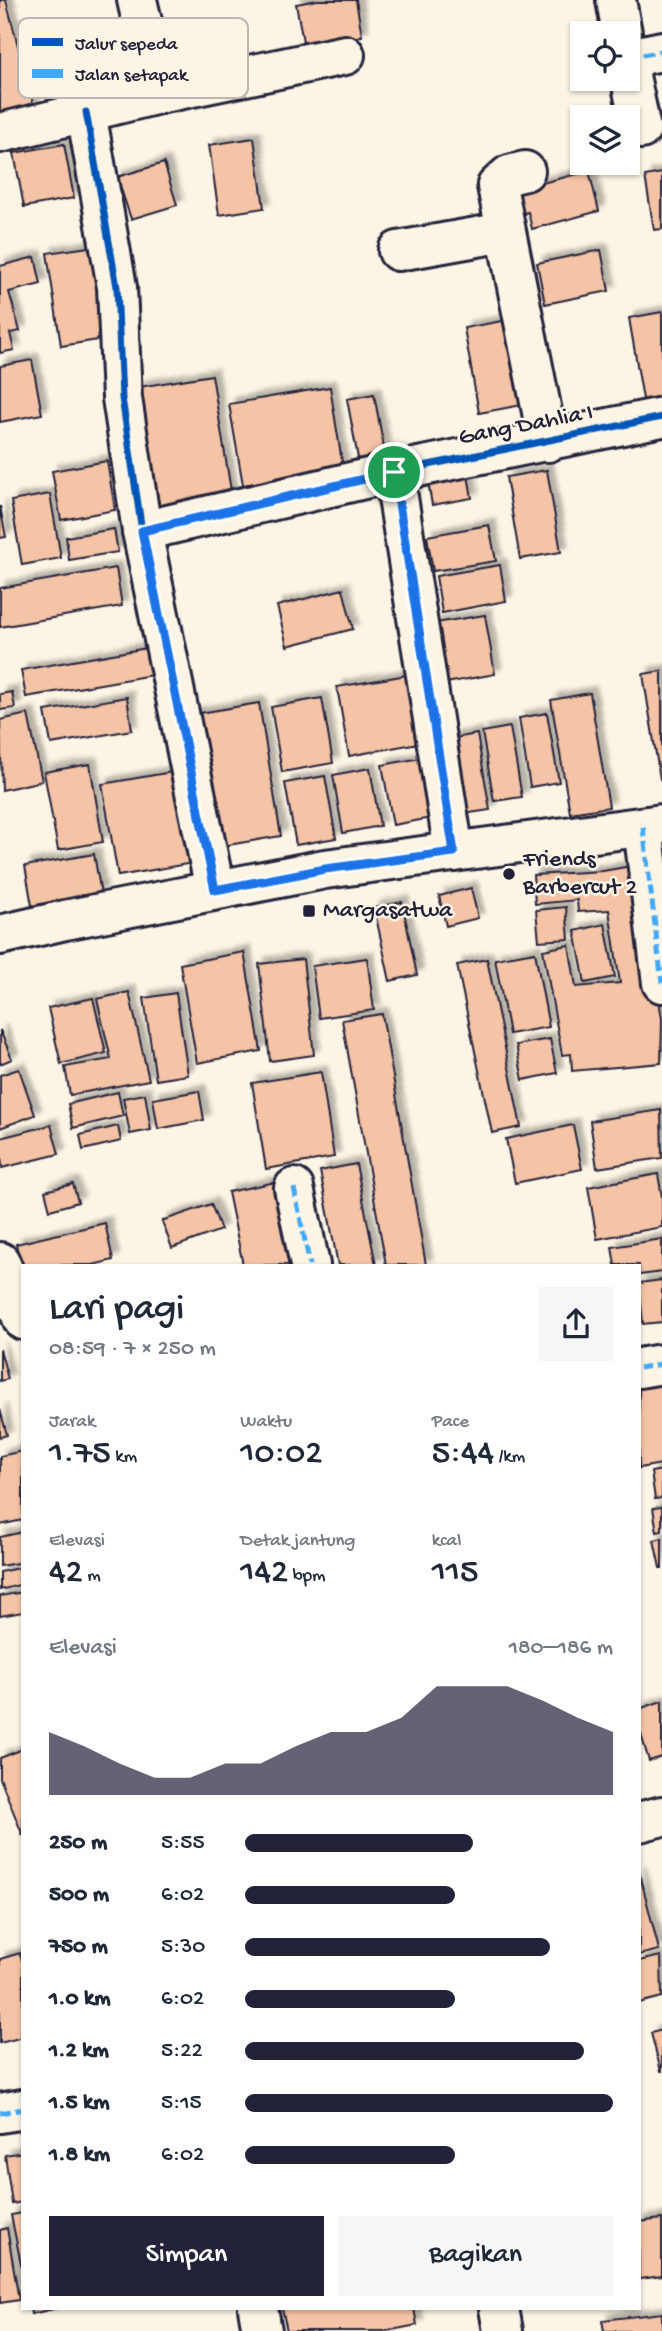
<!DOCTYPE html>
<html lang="id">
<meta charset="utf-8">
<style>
:root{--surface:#fff;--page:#f6f6f7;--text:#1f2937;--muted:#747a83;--accent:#22223b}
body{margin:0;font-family:"Gochi Hand",sans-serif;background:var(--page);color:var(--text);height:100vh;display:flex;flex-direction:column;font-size:26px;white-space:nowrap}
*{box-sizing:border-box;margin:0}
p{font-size:23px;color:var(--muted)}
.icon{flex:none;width:38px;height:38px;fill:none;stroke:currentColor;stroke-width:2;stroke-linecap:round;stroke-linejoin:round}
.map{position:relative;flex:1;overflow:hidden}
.panel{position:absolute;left:21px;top:1264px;width:620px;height:1046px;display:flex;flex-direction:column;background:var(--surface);border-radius:0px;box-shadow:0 2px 5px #0004}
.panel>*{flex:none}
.fabs{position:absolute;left:570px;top:21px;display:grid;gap:14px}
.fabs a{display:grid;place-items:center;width:70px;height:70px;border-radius:0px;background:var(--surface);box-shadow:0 2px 5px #0004;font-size:35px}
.pin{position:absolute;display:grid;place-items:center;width:60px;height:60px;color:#fff;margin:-30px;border:4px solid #fff;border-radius:50%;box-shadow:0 2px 7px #0007}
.round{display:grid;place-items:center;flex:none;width:74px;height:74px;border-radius:0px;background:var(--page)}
.summary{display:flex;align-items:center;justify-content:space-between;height:119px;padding:0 28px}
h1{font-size:38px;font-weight:600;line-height:52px}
.figures{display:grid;grid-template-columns:repeat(3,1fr);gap:10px;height:119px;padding:7px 28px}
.figures div{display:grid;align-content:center}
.figures b{font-size:35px;font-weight:600}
.figures small{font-size:19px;font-weight:400}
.figures p{font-size:19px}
.chart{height:196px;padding:14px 28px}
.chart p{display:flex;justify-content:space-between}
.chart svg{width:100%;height:126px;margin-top:7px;fill:var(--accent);opacity:.7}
.primary-button{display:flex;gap:14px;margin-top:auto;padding:14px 28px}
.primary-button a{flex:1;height:80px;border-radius:0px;background:var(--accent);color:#fff;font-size:28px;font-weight:600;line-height:80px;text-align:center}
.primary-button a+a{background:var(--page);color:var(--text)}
ul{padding:0 28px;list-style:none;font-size:23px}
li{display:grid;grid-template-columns:112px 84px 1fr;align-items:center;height:52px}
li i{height:18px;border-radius:9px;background:var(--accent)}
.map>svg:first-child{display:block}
.building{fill:#f5c3a5;stroke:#22223b;stroke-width:2;filter:url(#shadow)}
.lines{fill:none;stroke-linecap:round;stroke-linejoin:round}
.street-casing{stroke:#22223b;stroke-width:44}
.secondary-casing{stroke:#22223b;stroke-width:44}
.street{stroke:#fcf5e5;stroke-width:38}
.secondary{stroke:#fcf5e5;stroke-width:38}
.quiet{stroke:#3fa9f5;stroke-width:5;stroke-dasharray:10 5;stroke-linecap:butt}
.cycleway-casing{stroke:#fcf5e5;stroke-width:11}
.cycleway{stroke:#0057b8;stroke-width:7}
.route-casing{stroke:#fff;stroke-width:14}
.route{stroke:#1a73e8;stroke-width:9}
.poi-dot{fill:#22223b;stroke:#fcf5e5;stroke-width:2.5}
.labels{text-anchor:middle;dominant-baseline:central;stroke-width:5;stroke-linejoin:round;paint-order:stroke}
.street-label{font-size:24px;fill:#22223b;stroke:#fcf5e5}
.poi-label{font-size:24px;fill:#22223b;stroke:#fcf5e5;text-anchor:start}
.key{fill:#fcf5e5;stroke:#bbb6b2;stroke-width:2}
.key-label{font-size:19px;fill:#22223b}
</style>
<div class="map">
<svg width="662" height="2331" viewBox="0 0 662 2331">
<defs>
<filter id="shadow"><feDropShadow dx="6" dy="-6" stdDeviation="2" flood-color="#0004"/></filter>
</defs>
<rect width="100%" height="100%" fill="#fcf5e5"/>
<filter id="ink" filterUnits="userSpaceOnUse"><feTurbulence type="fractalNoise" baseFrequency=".0143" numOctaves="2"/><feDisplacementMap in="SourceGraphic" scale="14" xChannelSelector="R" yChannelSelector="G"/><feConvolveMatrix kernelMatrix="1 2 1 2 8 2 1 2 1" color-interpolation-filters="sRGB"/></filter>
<g filter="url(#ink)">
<g class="building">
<polygon points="0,0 6,0 35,111 0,120"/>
<polygon points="317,0 356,0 362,36 304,47 296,4"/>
<polygon points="254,138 264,208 219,215 209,145"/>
<polygon points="64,144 74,198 24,207 14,153"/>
<polygon points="164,163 177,205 131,219 117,177"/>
<polygon points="589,171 599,211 532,229 528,212 517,215 511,191"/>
<polygon points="662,173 662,229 654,230 645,176"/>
<polygon points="96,246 110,338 61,346 47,253"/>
<polygon points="601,250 609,291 545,304 537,263"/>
<polygon points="35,257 41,284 9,292 20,331 10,333 14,350 0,353 0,266"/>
<polygon points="662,312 662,402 644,405 629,318"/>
<polygon points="508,320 522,405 479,413 464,328"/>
<polygon points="32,360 42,414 0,422 0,366"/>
<polygon points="212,375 233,503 161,516 139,387"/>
<polygon points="330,387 343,468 243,485 229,404"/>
<polygon points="374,394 386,459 359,464 347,399"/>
<polygon points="107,461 115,510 61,520 52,471"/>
<polygon points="547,470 561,552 520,559 506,477"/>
<polygon points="468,475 472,498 432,505 428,482"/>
<polygon points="50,494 61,558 22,565 11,501"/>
<polygon points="0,506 6,537 0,538"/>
<polygon points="489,525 496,561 433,571 427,536"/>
<polygon points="114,529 118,552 69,560 66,537"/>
<polygon points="500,565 506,601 442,613 436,576"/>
<polygon points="116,568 122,606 0,627 0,588"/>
<polygon points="343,589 353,629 287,646 277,606"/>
<polygon points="485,615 495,674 446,683 435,623"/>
<polygon points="153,647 158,674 26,697 21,670"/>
<polygon points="662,671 662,778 660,779 643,674"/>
<polygon points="413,674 424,742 349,756 337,687"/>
<polygon points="12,692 15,708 0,710 0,694"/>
<polygon points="590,693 609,807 570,813 551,700"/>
<polygon points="127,697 132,730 51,744 45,711"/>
<polygon points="322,698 333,763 282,772 271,707"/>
<polygon points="259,703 281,836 210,848 188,715"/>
<polygon points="547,713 559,782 530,787 519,718"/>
<polygon points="28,714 42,781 2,790 0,720"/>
<polygon points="510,727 522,797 494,801 482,732"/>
<polygon points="477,734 490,810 456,815 443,740"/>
<polygon points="432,756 442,816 393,825 382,765"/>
<polygon points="90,764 103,842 58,850 44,772"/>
<polygon points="370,768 380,826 343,833 333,775"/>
<polygon points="178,771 193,863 118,876 102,784"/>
<polygon points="325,776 336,838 296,845 285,783"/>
<polygon points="94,854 101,894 32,906 25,866"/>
<polygon points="637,865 662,1019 661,1063 572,1071 571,1054 562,1055 543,950 569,945 576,987 620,983 609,910 578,912 577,900 535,904 533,875 603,871"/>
<polygon points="471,888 478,918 446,926 439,896"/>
<polygon points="402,902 417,975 390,981 374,908"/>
<polygon points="566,907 569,939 539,941 536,910"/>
<polygon points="605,924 615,977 585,983 575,931"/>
<polygon points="244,952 261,1051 197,1063 180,964"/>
<polygon points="535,952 549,1027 509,1034 495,959"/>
<polygon points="367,958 374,1010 319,1018 312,966"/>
<polygon points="303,959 314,1055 270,1061 259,964"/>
<polygon points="487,959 521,1127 492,1133 457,965"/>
<polygon points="129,992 149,1080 70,1095 65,1067 111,1059 97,999"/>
<polygon points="176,993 188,1075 156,1080 144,998"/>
<polygon points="93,998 106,1053 61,1064 48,1008"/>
<polygon points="382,1014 426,1265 386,1265 342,1020"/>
<polygon points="0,1030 12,1059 0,1064"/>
<polygon points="550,1039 557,1073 523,1080 516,1045"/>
<polygon points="19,1069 35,1115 0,1128 0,1075"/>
<polygon points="321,1072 334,1157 266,1169 252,1083"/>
<polygon points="199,1091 204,1120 158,1129 153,1099"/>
<polygon points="118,1092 123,1116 73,1128 68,1104"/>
<polygon points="145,1094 151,1130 130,1134 123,1098"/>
<polygon points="661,1110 662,1158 597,1168 590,1121"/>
<polygon points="51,1125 59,1154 2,1168 0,1138"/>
<polygon points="573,1125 582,1169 515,1183 506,1139"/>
<polygon points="118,1126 121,1141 83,1150 80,1135"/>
<polygon points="356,1164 376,1265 338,1265 320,1171"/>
<polygon points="658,1174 662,1197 662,1227 597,1239 588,1187"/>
<polygon points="276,1182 293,1265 243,1265 228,1192"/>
<polygon points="73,1184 78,1202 50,1210 45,1191"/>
<polygon points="211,1204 221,1230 172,1248 162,1221"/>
<polygon points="105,1223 113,1260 93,1265 23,1265 23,1274 16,1244"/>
<polygon points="662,1239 662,1272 639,1275 639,1265 615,1265 612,1247"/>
<polygon points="662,1280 662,1322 643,1324 639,1283"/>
<polygon points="0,1349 8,1379 0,1381"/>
<polygon points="660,1375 662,1389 662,1464 639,1468 639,1379"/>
<polygon points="0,1409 7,1435 0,1437"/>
<polygon points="23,1451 23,1520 0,1525 0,1456"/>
<polygon points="662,1470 662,1498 655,1499 651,1472"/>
<polygon points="662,1507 662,1531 657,1532 653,1508"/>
<polygon points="23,1532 23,1562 0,1566 0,1537"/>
<polygon points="662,1538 662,1568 660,1568 654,1540"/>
<polygon points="23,1567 23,1584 0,1590 0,1572"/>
<polygon points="23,1592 23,1612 0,1616 0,1596"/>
<polygon points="662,1701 662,1757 649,1761 639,1728 639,1709"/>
<polygon points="23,1749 23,1836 0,1778 0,1758"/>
<polygon points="639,1871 659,1950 639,1955"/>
<polygon points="20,1953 23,1964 23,2037 0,2043 0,1959"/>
<polygon points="661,1956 662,1997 639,2003 639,1961"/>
<polygon points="662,2030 662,2071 661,2071 651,2033"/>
<polygon points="23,2152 23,2202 12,2204 5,2155"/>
<polygon points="23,2213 23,2274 11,2215"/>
<polygon points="662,2219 662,2276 639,2279 639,2222"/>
<polygon points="7,2228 19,2300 0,2303 0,2230"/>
<polygon points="30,2308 58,2308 31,2314"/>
<polygon points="282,2308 414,2308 417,2325 387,2331 287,2331"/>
<polygon points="662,2313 662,2331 604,2331 602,2320"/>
</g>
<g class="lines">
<g class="street-casing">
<g id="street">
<polyline points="137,0 159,94"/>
<polyline points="616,0 622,33"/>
<polyline points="628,58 662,51"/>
<polyline points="628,66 641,129"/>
<polyline points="86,112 117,287 122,398 142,531"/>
<polyline points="0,133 159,94 345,55"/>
<polyline points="525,171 509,175 497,186 548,442"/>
<polyline points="398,251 505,232"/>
<polyline points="394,472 454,852"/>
<polyline points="643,827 662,983"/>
<polyline points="215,890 142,531 394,472 662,417"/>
<polyline points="294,1188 310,1265"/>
<polyline points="0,1262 23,1320"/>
<polyline points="639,1368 662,1364"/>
<polyline points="639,1822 662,1816"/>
<polyline points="0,2113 23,2109"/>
<polyline points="258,2308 262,2331"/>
<polyline points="499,2308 503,2331"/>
</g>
</g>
<g class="secondary-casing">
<polyline id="secondary" points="0,935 65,920 325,869 662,824"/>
</g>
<use href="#street" class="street"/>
<use href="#secondary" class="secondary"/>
<g class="quiet">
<polyline points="628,58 662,51"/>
<polyline points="643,827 662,983"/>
<polyline points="294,1188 310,1265"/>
<polyline points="639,1368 662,1364"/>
<polyline points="0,2113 23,2109"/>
</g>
<g class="cycleway-casing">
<g id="cycleway">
<polyline points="86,112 117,287 122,398 142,531"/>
<polyline points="394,472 454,852"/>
<polyline points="215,890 142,531 394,472 662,417"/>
</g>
</g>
<use href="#cycleway" class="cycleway"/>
</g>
</g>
<g class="lines" filter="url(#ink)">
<g class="route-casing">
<polygon id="route" points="394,472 454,852 325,869 215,890 142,531"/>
</g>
<use href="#route" class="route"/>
</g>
<g class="poi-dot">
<circle cx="509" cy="874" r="7"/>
<rect x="302" y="904" width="14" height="14" rx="3.5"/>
</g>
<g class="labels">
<g class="street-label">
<text transform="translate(526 426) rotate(-11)">Gang Dahlia I</text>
</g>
<g class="poi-label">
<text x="523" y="860">Friends<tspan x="523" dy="28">Barbercut 2</tspan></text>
<text x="323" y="911">Margasatwa</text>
</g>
</g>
<rect x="18" y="18" width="230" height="80" rx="10" class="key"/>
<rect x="32" y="38" width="31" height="8" fill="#0057b8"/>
<rect x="32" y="69" width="31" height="9" fill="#3fa9f5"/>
<g class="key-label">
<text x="75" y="49">Jalur sepeda</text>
<text x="75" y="80">Jalan setapak</text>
</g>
</svg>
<div class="fabs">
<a><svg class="icon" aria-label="locate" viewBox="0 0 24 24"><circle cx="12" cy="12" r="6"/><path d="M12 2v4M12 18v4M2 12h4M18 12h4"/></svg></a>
<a><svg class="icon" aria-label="layers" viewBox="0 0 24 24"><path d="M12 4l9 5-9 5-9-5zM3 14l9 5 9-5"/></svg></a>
</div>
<div class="pin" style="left:394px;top:472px;background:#1e9e55"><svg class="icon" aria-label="arrive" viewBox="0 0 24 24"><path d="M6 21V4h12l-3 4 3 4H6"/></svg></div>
<section class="panel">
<div class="summary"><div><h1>Lari pagi</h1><p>08:59 · 7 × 250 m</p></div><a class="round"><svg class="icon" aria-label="share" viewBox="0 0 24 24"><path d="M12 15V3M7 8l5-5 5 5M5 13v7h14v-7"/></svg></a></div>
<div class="figures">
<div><p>Jarak</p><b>1.75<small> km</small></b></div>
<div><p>Waktu</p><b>10:02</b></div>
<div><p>Pace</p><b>5:44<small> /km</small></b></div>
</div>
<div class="figures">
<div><p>Elevasi</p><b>42<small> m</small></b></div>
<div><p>Detak jantung</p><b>142<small> bpm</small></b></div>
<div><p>kcal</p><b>115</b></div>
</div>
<div class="chart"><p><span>Elevasi</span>180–186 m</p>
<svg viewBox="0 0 160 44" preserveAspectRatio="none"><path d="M0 44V22L10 27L20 33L30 38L40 38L50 33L60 33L70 27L80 22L90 22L100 17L110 6L120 6L130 6L140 11L150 17L160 22V44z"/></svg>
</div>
<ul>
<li><b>250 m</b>5:55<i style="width:62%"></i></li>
<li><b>500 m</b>6:02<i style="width:57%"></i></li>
<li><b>750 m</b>5:30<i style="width:83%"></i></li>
<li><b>1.0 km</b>6:02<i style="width:57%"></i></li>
<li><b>1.2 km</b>5:22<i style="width:92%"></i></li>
<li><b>1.5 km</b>5:15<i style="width:100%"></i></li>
<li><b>1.8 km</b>6:02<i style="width:57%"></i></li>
</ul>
<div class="primary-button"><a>Simpan</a><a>Bagikan</a></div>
</section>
</div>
